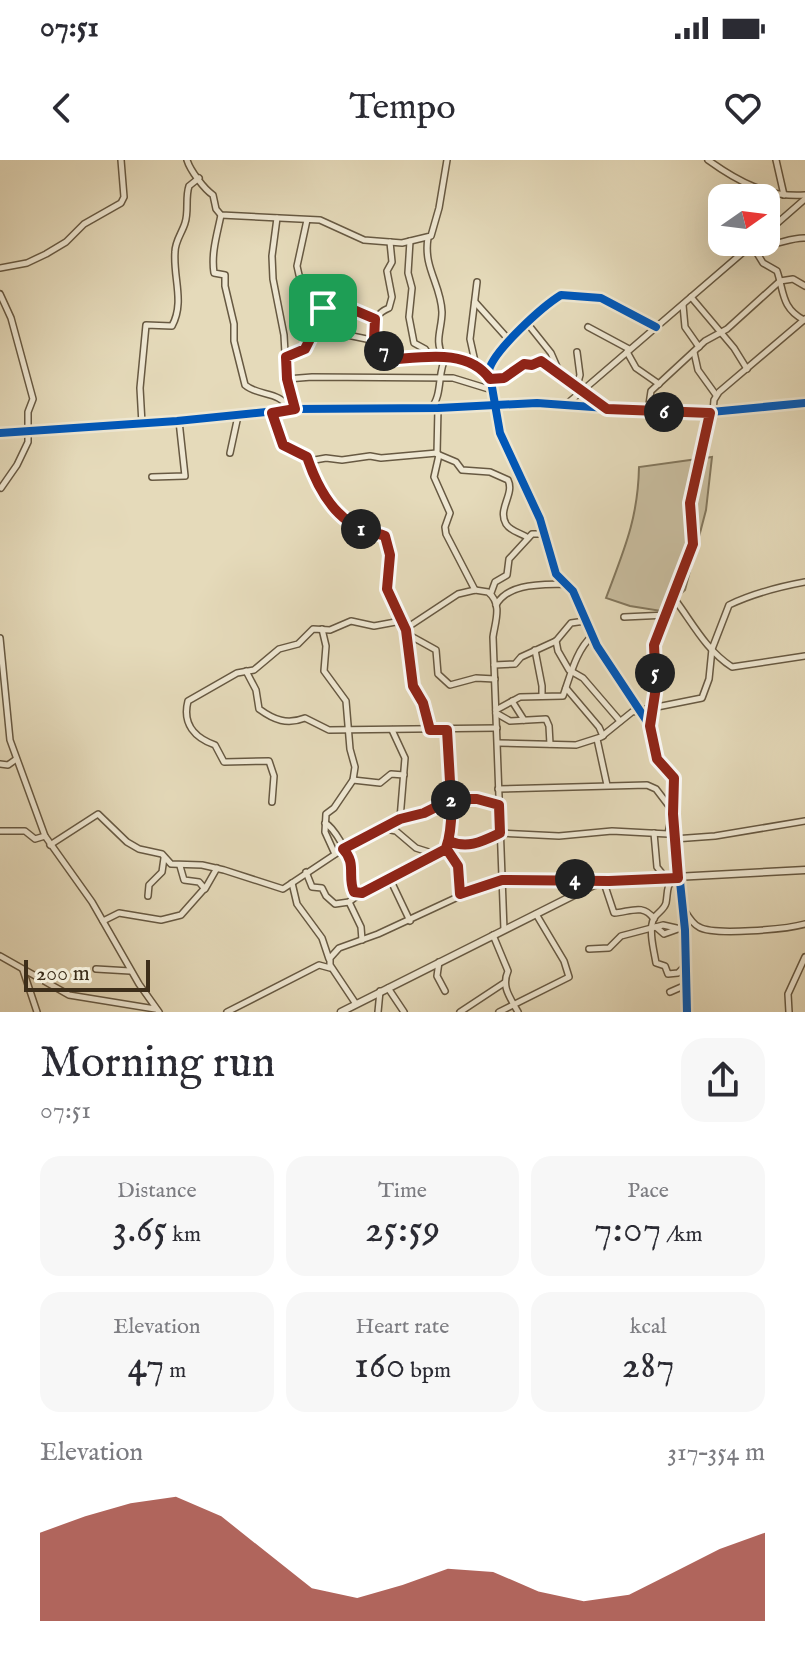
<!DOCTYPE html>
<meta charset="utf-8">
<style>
:root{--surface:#fff;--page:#f7f7f7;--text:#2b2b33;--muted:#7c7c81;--accent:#8f2418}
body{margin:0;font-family:"IM FELL English",serif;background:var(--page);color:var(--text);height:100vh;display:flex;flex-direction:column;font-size:30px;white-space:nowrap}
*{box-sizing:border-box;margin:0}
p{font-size:26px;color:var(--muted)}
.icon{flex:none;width:44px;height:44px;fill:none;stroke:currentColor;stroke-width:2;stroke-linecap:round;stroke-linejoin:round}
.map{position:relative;height:852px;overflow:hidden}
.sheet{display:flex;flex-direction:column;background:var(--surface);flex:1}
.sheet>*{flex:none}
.needle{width:52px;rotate:76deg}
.tools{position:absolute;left:708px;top:24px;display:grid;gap:16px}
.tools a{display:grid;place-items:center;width:72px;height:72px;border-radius:16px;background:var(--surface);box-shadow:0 8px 32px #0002;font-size:40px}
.scale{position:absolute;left:24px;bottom:20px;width:126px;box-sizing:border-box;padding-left:8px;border:4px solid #3d2e1a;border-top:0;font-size:22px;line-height:28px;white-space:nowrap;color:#3d2e1a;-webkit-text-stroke:6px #eee7d2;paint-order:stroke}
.pin{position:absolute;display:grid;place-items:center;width:68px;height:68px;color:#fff;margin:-34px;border-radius:16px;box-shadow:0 4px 12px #0006}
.km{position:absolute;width:40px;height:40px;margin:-20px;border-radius:50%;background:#222;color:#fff;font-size:22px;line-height:40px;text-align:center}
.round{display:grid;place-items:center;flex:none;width:84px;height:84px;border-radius:24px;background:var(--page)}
.overview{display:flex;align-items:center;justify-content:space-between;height:136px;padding:0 40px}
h1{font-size:44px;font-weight:600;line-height:60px}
.metrics{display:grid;grid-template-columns:repeat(3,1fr);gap:12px;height:136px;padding:8px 40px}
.metrics div{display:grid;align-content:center;border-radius:20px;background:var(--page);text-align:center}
.metrics b{font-size:40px;font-weight:600}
.metrics small{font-size:22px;font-weight:400}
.metrics p{font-size:22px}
.chart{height:224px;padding:16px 40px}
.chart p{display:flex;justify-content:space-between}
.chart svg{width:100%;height:144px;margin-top:8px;fill:var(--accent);opacity:.7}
.status{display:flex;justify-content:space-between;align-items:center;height:56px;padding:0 40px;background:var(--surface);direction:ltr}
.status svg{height:22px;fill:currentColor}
header{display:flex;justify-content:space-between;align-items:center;height:104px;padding:0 40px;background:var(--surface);font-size:36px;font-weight:600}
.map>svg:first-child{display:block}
.green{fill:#c8bd9f;stroke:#82765c;stroke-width:2}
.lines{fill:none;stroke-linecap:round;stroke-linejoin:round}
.minor-casing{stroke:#675942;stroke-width:8}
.tertiary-casing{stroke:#675942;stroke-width:9}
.minor{stroke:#eee7d2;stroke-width:5}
.tertiary{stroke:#eee7d2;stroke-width:6}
.cycleway-casing{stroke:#eee7d2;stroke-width:13}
.cycleway{stroke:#0057b8;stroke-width:8}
.route-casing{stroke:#fff;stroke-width:16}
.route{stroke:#8f2418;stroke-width:10}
</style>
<div class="status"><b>07:51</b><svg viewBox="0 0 49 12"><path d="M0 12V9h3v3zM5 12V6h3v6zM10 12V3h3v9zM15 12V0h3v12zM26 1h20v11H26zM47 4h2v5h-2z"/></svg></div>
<header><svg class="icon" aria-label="back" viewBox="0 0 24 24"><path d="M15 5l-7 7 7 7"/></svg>Tempo<svg class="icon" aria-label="heart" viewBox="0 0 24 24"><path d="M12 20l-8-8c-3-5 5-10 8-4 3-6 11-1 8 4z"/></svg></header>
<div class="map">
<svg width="805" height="852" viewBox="0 0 805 852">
<rect width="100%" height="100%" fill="#e5daba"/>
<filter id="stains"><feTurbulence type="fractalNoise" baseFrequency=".0025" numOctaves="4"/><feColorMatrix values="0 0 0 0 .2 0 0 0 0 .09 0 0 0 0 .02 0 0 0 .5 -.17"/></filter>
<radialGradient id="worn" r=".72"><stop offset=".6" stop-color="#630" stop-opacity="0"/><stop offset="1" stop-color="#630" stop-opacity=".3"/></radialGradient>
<path class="green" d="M712 297 706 350 685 430 661 451 630 446 606 438C624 390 638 359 639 307Z"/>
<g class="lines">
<g class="minor-casing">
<g id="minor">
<path d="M187 0C190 10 204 29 213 35L216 49 221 55 320 60 364 80 402 83 431 76 439 48 447 0"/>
<path d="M708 0C737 21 768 38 805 35"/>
<polyline points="776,0 784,35"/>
<path d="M221 55C217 75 211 93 214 113L225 115V126L234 164V181L245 225C259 237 280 230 290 250"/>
<polyline points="277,58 272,96 273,119 284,175 286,211 295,249"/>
<polyline points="307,60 297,106 299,115 307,126 311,144 323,148 324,161 331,166 333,172"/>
<polyline points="766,73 805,39"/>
<path d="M428 78C423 108 441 124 442 152 442 169 434 181 443 196"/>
<polyline points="410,81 408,113 412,128 409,157 414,183 425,189 429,195"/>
<path d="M754 83C769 90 788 77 805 78"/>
<path d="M752 85 763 103 777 111C784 131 781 148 804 160"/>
<polyline points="0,108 27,103 46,94 66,82 84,64 121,43 124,37 121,0"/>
<polyline points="0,134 11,158 33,239 28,252 28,282 17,305 1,328"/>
<polyline points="691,137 734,188 747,209"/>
<polyline points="475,142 509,180"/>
<polyline points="683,145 685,167 699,187"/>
<polyline points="323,148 340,144 375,159"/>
<polyline points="527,163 551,193 558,209"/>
<polyline points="588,167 629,189"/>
<path d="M656 167 601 138 561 135C543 146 494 190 489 210L500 273 540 359 556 414 573 431 597 486 650 566 657 599 674 618 673 654 685 770 687 852"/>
<path d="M374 180C376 164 372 155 389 148L392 137 387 111 392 102 390 82"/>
<polyline points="577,192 580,215 577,226"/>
<polyline points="627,192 636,208 659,224"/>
<polyline points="694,192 698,210 716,235"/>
<path d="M286 197 305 189 313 173 328 171 381 182 386 200C424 198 458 187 489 217"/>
<polyline points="476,206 470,179 477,122"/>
<polyline points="287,219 312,217 453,218 492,230"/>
<polyline points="490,219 504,218 524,204 532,205 541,201 573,222 587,237 603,247"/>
<polyline points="568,243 755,82"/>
<path d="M431 248C443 235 437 212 446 197"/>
<path d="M438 248 437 294 456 302 462 310 490 312 508 320C515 334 497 349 506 364 511 372 522 373 528 378"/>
<polyline points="648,251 651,231 705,181 727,169 780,121 793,119 805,126"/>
<polyline points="713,252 714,240 719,232 805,159"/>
<path d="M272 253 283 285 306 296C325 342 334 362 384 375L390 395 386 427 388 435 409 475 436 490 438 514 450 525 476 518 495 519"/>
<path d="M710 253 700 306 690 343 694 381 676 429V441C693 464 707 491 732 507L805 496"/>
<path d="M142 264 140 228 146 165 172 166C185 142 173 118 175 92 175 81 182 73 185 63 189 51 185 38 189 26L199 18"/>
<polyline points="0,273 177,261 295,249 438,248 537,243 690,254 805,243"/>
<polyline points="230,293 238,256"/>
<polyline points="439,295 434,317 450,353 445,367 446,374 475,430"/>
<polyline points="309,301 326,298 342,300 370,296 381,298 437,293"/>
<polyline points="152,317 185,316 179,261"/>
<polyline points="491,433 495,422 507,415 509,399 532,374 544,374"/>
<path d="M496 445C509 422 543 425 566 424"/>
<polyline points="624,457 667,455"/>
<polyline points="322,469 326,486 324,511 346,541 350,589 355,607 353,620 334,648 326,654 325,672 335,694"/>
<path d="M405 469 458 434 475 430 488 432C503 444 495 462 493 477L504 770"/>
<polyline points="406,471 413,523 423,543 430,570"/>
<polyline points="0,478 10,580 45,676 92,742 139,824 159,852"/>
<polyline points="556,481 558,491 569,510 583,518 620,561"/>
<polyline points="535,490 542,526 542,536"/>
<polyline points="494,505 515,504 521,497 556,481 571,463 585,461"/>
<path d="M246 511 256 530 259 549C274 560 287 565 305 558L329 570 497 568"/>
<polyline points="566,528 599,567 603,576"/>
<polyline points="512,541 524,560"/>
<path d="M496 550 520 537 563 536C570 517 576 490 592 476"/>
<polyline points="496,553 510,561 546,559 549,566 550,584"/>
<polyline points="650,566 656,527 654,485 674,437"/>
<polyline points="597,579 607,625"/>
<path d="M498 583 576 585 601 577 632 552 702 538 709 519 712 489 729 445C754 433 778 427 805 422"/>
<polyline points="0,604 8,605 15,600"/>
<polyline points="353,620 380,623 391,614 404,615"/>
<polyline points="498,629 647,625 656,629 672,650"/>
<polyline points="451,639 477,639 499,645"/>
<path d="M272 642 274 616 269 601 224 602 215 585C195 578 182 564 188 541L237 513 254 510 279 489 298 484 313 469 330 470 351 461 374 466 401 461"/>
<polyline points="400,659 424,653 444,643 451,646"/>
<path d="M325 663C334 667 350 696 352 707 355 717 349 722 354 732L358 734 438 695 447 686 451 661 447 570"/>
<polyline points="386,669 396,671 416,688 438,695"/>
<polyline points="0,671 25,671 35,679 45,676"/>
<polyline points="654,673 657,707 665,717"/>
<polyline points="674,679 715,676 805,661"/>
<polyline points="448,681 458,685 475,685 500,673 559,676 612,671 668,674 672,654"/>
<polyline points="50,685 98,654 127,682 139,689 162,694 171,704 202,705 224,710 283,729 343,689 400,659 405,598 392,570"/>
<polyline points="446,688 457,704 460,734"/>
<polyline points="180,706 184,720 199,722 205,729 217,708"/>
<polyline points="306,712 312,727 322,728 326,736 335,744 349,742 358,735"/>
<path d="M673 718C666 728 668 732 666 743 664 750 658 752 654 758 648 769 654 791 656 803L665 806 668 814 678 813 685 806"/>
<polyline points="390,719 410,761"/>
<polyline points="292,723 297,744 322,778 329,799"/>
<path d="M604 723 614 753C630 752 643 743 654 759"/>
<polyline points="148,736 149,725 162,712 164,698"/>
<polyline points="349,742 361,767 362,780"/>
<path d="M683 748C687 754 692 764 699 767 714 776 787 769 805 764"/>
<polyline points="103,761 119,753 161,760 181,755 204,729"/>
<polyline points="656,767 664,774 678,769"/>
<path d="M493 775 508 811C501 827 510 837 518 852"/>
<polyline points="589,789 609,788 621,776 663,765 685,770"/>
<polyline points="0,796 69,835 155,849"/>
<polyline points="439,802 437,816 445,831"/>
<polyline points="96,809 130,811"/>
<polyline points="23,810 37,852"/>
<polyline points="388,828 404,852"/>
<polyline points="670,832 686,825"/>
<polyline points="356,844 330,805 330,798 339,788 378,774 488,723 502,720 604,721"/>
<polyline points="227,852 319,805 330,808"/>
<polyline points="378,852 380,831"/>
<polyline points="460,852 504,823"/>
<polyline points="499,852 569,817 564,801 536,754"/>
<polyline points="789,852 788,834 805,797"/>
</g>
</g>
<g class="tertiary-casing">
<polyline id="tertiary" points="341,852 594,725 619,720 805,710"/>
</g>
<use href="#minor" class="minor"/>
<use href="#tertiary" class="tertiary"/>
<g class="cycleway-casing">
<g id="cycleway">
<path d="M656 167 601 138 561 135C543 146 494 190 489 210L500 273 540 359 556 414 573 431 597 486 650 566 657 599 674 618 673 654 685 770 687 852"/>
<polyline points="0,273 177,261 295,249 438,248 537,243 690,254 805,243"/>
</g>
</g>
<use href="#cycleway" class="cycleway"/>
</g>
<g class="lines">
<g class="route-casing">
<path id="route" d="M323 148 324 161 331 166 333 172 313 173 305 189 286 197 287 219 295 249 272 253 283 285 307 297C317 327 334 360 367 371 373 374 379 373 385 376L390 395 387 429 406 470 413 526 423 543 430 570H447L451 639C452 656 451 673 446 689L362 733 354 732C347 717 357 703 343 689L400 659 424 653 444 643 451 646V639H477L499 645 500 673C481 682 468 689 448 681L446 688 458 706 460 734 502 720 609 721 678 718 673 654 674 618 657 599 650 566 656 527 654 485 693 384 690 343 710 253 607 249 541 201 532 205 524 204 504 218 490 219C467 187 420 198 386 200L383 184 374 180 375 159 340 144 323 148"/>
</g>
<use href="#route" class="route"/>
</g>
<rect width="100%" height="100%" filter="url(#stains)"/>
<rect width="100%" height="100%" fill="url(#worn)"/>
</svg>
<div class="tools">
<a><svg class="needle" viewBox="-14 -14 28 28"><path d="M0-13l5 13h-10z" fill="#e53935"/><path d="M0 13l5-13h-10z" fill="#7c7c81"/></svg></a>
</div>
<div class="scale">200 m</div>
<div class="pin" style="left:323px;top:148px;background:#1e9e55"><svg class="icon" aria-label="arrive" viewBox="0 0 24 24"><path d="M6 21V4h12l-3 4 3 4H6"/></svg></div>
<b class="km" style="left:361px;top:369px">1</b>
<b class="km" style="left:451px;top:640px">2</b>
<b class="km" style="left:575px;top:719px">4</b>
<b class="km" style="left:655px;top:513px">5</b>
<b class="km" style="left:664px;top:252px">6</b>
<b class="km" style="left:384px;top:191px">7</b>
</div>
<section class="sheet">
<div class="overview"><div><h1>Morning run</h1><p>07:51</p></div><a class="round"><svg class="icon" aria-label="share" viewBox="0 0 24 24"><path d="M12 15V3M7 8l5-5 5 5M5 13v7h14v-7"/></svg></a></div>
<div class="metrics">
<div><p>Distance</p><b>3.65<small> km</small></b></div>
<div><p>Time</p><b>25:59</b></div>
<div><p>Pace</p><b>7:07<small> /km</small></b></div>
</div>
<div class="metrics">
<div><p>Elevation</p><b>47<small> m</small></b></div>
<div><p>Heart rate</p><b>160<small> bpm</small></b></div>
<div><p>kcal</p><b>287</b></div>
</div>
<div class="chart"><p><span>Elevation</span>317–354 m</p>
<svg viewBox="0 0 160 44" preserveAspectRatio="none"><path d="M0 44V17L10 12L20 8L30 6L40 12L50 23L60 34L70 37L80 33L90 28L100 29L110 35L120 38L130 36L140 29L150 22L160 17V44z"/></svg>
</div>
</section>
